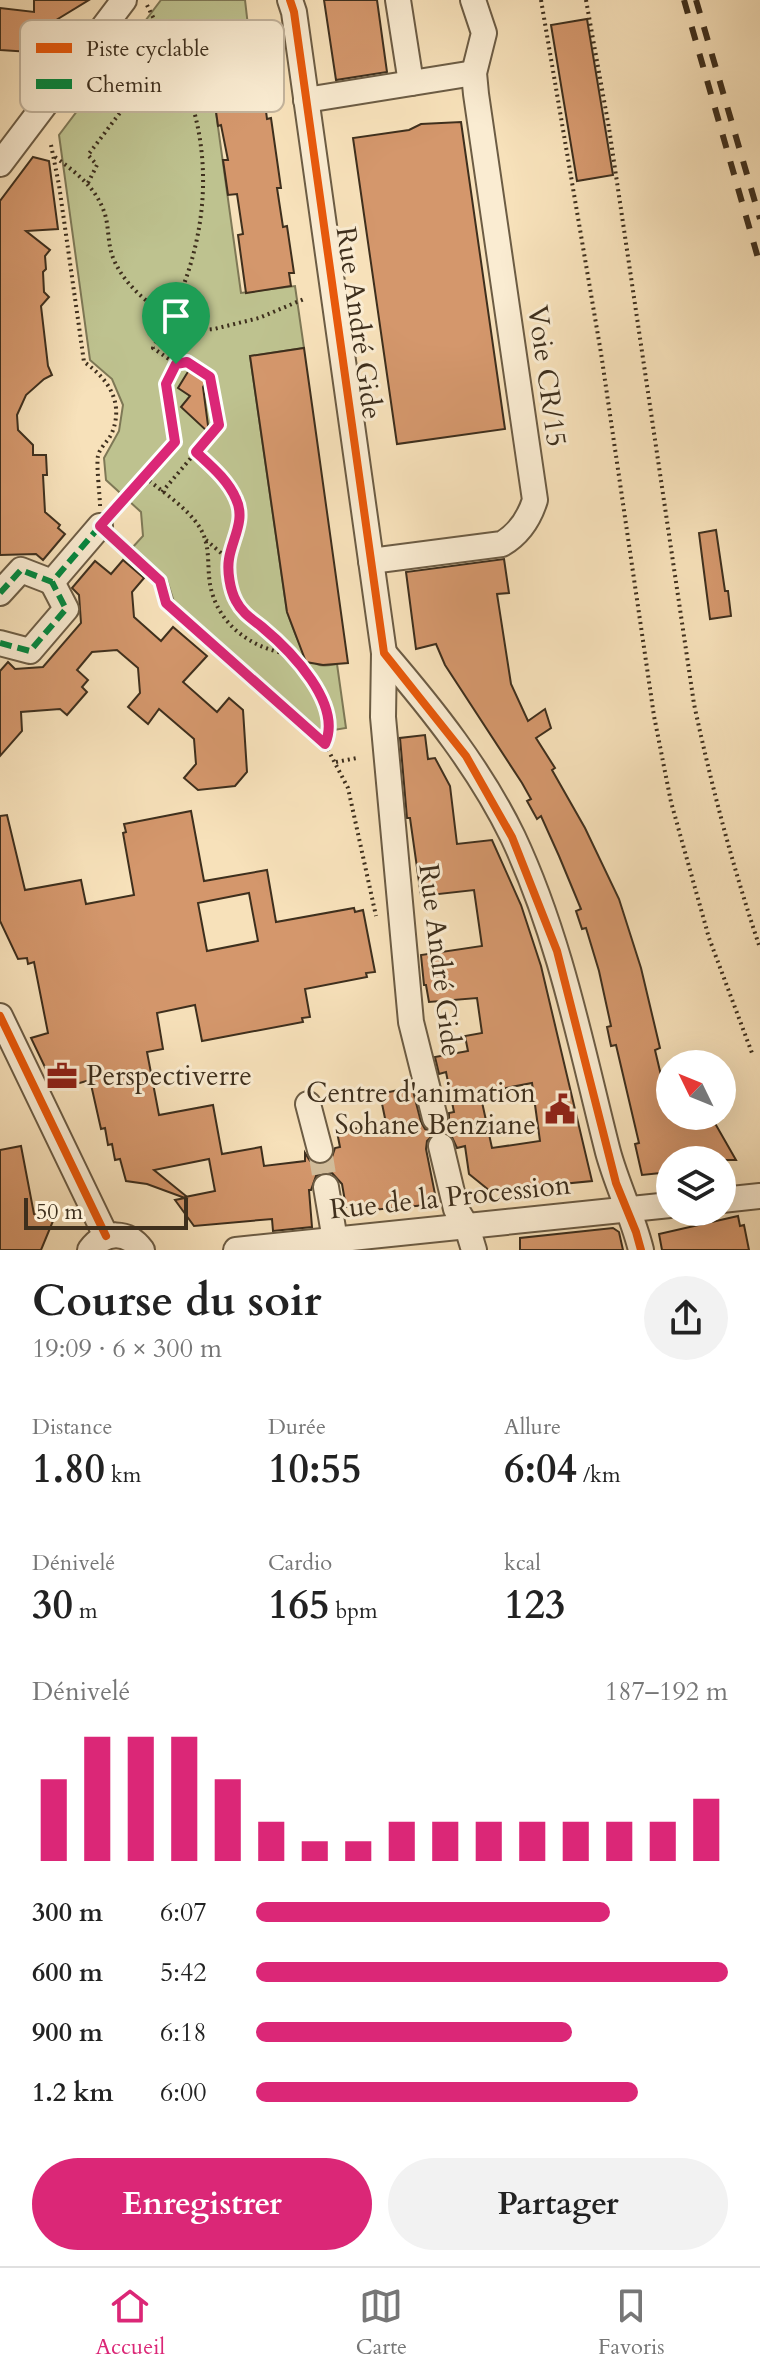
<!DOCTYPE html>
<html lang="fr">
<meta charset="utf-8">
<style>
:root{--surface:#fff;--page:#f2f2f2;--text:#222;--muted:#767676;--line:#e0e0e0;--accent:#db2777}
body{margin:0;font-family:Cardo,serif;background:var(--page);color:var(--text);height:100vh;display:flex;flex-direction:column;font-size:30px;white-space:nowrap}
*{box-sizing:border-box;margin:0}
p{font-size:26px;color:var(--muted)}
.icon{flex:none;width:44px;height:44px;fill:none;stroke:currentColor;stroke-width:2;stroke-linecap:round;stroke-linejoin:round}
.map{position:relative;height:1250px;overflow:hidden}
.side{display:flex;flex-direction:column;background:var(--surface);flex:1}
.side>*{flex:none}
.needle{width:52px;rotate:313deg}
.controls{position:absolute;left:656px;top:1050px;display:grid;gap:16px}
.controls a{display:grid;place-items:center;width:80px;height:80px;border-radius:50%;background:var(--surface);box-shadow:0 8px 32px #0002;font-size:40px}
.scale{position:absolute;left:24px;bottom:20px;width:164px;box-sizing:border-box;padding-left:8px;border:4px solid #3e2f1d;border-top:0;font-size:22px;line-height:28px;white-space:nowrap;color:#3e2f1d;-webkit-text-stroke:6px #faecd2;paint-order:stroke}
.pin{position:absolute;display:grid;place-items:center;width:68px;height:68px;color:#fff;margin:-82px -34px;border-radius:50% 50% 50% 0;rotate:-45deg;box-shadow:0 0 8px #0007}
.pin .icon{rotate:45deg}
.round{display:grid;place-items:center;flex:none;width:84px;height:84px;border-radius:42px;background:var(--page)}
.summary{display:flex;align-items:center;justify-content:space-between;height:136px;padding:0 32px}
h1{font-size:44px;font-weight:800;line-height:60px}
.figures{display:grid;grid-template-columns:repeat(3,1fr);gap:12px;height:136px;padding:8px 32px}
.figures div{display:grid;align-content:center}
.figures b{font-size:40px;font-weight:800}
.figures small{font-size:22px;font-weight:400}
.figures p{font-size:22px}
.chart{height:224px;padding:16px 32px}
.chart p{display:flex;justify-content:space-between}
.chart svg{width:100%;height:144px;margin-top:8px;stroke:var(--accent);stroke-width:6}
.primary-button{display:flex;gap:16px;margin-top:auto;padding:16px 32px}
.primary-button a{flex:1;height:92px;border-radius:48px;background:var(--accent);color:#fff;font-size:32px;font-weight:800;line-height:92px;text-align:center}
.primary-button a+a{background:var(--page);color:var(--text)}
ul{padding:0 32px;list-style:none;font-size:26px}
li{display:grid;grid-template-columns:128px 96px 1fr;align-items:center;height:60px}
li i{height:20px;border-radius:10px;background:var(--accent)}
.tab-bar{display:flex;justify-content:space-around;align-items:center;height:112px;border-top:2px solid var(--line);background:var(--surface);font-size:22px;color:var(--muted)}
.tab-bar a{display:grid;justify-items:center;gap:4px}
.tab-bar .selected{color:var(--accent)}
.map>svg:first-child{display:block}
.green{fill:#bec28f;stroke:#7e7856;stroke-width:2}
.building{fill:#d4976c;stroke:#3e2f1d;stroke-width:2;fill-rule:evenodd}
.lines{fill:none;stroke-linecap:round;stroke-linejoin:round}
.minor-tunnel{stroke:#d2bd9b;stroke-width:24;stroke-dasharray:24 12;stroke-linecap:butt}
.minor-casing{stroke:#6c5c44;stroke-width:28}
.path{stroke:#3e2f1d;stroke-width:4;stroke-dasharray:2 4;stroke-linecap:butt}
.minor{stroke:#faecd2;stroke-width:24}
.rail{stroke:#3e2f1d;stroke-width:6;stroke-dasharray:14 14;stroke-linecap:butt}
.quiet{stroke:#00873e;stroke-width:6;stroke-dasharray:12 6;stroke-linecap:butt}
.cycleway-casing{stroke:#faecd2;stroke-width:13}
.cycleway{stroke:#e8590c;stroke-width:8}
.route-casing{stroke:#fff;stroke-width:16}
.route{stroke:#db2777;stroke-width:10}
.labels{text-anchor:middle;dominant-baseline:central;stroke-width:6;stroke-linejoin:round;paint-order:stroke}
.street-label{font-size:28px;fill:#3e2f1d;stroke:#faecd2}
.poi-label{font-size:28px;fill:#3e2f1d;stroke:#faecd2;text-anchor:start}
.key{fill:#faecd2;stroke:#c2b39c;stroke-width:2}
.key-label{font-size:22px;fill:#3e2f1d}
</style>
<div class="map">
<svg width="760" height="1250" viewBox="0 0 760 1250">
<rect width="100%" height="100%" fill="#f7e1ba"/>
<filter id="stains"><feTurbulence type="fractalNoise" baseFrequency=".0025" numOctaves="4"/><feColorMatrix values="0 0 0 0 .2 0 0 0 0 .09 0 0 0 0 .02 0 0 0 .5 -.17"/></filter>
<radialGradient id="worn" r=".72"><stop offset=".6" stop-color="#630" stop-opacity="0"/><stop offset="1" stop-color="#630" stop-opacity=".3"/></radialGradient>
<path class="green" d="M161 0H245L248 26 205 33 241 293 295 286 304 348 250 356 287 612C293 627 301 657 317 664 323 667 330 665 337 664L346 728 322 732 174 602 167 580 132 548 143 536 141 512 106 480 104 458 119 431 123 405 112 379 90 360 59 135Z"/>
<g class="building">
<polygon points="34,0 89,0 48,25 46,53 0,50 0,8 34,12"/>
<polygon points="324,0 377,0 387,72 336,80"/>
<polygon points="587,19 613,175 577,181 551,25"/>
<polygon points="258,25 266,80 262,80 267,119 271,118 281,188 277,188 283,227 287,226 294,273 289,273 291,286 246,293 238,235 243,234 237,194 228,195 223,160 228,160 221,125 218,126 205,32"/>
<polygon points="461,122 505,429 397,444 353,138 409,130 421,124"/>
<polygon points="33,157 49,161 58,229 26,231 50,250 45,256 46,269 43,272 44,292 49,297 41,306 48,366 52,375 44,379 26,395 17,415 18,430 33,445 33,455 46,455 47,475 43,475 45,512 60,525 58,528 65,534 43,560 36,554 0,555 0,201"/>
<polygon points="304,348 315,426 348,663 323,665 306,662 287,612 250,356"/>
<polygon points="189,370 207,381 203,387 209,433 181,407 190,396 178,388"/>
<polygon points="716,530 725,591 728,591 731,616 710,619 699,533"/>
<polygon points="504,559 509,593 497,594 511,684 528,721 545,709 551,728 536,738 555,768 552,770 585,828 619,899 641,968 660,1048 655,1050 664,1088 670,1087 670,1116 676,1116 678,1122 712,1118 736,1160 670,1160 670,1172 642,1175 635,1144 639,1143 616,1045 611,1046 607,1027 611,1026 599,971 586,928 582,929 576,911 581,909 559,856 541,816 537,819 527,801 531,799 522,783 445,665 436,644 416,649 406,572"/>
<polygon points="123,560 144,578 132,592 134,617 161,641 173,627 207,656 183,682 217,712 229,698 243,710 247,772 235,786 198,790 184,778 196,764 194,739 159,709 148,724 128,707 140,693 138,668 117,650 92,652 77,670 88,680 82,687 87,692 67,715 60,709 21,712 22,731 0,756 0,671 8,662 15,669 43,667 81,623 79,595 72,588 95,561 111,574"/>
<path d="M425 735 428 759 435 758 450 786 457 844 492 840 521 905 541 966 592 1181 490 1191 469 1174 465 1146 457 1148 451 1135 441 1131 449 1123V1113L454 1112 446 1072 439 1074 435 1057 468 1051 465 1036 482 1033 477 998 429 1002 426 985H424L421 955 482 946 474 890 421 896 410 818H407L400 738ZM532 1083 540 1141 492 1148 480 1093Z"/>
<path d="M191 811 204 881 267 870 276 922 354 908 355 912 363 910 375 972 366 973 367 977 305 989 310 1017 302 1018 303 1022 202 1041 195 1005 157 1013 163 1049 147 1052 159 1115 213 1105 222 1154 261 1147 264 1166 305 1161V1153L310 1161 323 1165 331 1160 335 1148 340 1147 337 1132 386 1123 380 1094 412 1087 421 1122 425 1129 435 1133 427 1141 426 1149 437 1204 361 1211 360 1204 346 1207 342 1184 332 1173 324 1172 316 1176 311 1190H309L312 1227 273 1231 272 1219 194 1226 175 1200 185 1198 147 1184 126 1181 120 1159 115 1160 112 1144 108 1145 105 1128 101 1129 90 1080 62 1088 53 1084 31 1038 48 1033 34 962 28 964 27 958 18 959 0 921V816L7 815 25 890 81 880 86 904 134 895 123 833 126 832 124 824ZM249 893 258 941 207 951 198 903ZM209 1159 215 1191 185 1197 186 1196 154 1170Z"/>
<polygon points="21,1146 34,1214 53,1221 41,1250 0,1250 0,1150"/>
<polygon points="738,1216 740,1226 744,1225 749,1250 662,1250 659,1234"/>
<polygon points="613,1228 619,1232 623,1250 520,1250 520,1238"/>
</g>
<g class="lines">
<polyline class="minor-tunnel" points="320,1150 326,1187"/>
<g class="minor-casing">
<g id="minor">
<polyline points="290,0 294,12 384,653 383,717 411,1022 435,1118"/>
<polyline points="398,0 411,83"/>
<polyline points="306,100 474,73"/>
<polyline points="0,164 124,0"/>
<path d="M371 561 502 544C519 534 529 519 535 500L476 94 474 73 484 33 473 0"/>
<polyline points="0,593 21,570 52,582 100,526"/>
<polyline points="0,643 30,651 66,609 52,582"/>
<path d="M384 653C433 710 480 769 513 837 560 937 581 1046 608 1152 617 1185 633 1217 641 1250"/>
<polyline points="0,1016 106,1236"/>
<polyline points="308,1104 320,1150"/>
<polyline points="441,1146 456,1209 467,1227 474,1250"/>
<polyline points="326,1187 335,1240"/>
<polyline points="722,1200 760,1196"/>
<path d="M90 1250C105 1230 128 1231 142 1250"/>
<polyline points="236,1250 670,1205"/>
</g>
</g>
<g class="path">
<polyline points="541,0 601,353 654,716 671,802 709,938 752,1053"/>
<path d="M586 0 609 128 694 704C712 788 733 868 760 948"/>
<path d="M51 145 59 185 84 362C109 379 125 404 111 435 107 442 99 449 98 456 96 464 100 496 100 506"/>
<path d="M55 157C77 173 99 190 106 218 109 232 108 247 114 260 125 286 149 303 169 319 201 254 213 182 194 111 185 74 164 40 147 5"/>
<polyline points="88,183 97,165 88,155 169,48"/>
<path d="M196 452C211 466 227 480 236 499 246 520 232 539 229 559 227 572 230 590 236 601 242 613 252 619 262 627 291 651 343 704 325 744"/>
<path d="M145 477C164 494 197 513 205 539 210 555 207 573 211 589 220 626 252 648 288 654"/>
<polyline points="162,492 219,425 210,377 187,362 176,364"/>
<polyline points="115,509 175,442 166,384 176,364 153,348 169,319 191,331 214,329 259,318 304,299"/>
<polyline points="206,540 228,559"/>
<polyline points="117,541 160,581 166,603 325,744 348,788 376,916"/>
<polyline points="336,762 357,758"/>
</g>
<use href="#minor" class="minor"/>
<g class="rail">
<polyline points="684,0 760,265"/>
<polyline points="696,0 760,219"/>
</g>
<g class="quiet">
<polyline points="0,593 21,570 52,582 100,526"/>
<polyline points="0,643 30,651 66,609 52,582"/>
</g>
<g class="cycleway-casing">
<g id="cycleway">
<polyline points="290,0 294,12 384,653 466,756 512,837 557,951 616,1183 636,1232 641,1250"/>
<polyline points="0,1016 106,1236"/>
</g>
</g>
<use href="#cycleway" class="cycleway"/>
</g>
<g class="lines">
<g class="route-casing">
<path id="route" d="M187 362 210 377 219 425 196 452C211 466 228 480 236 499 246 520 232 539 229 559 227 571 230 590 236 601 242 613 252 619 262 627 291 651 343 704 325 744L166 603 160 581 100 526 175 442 166 384 176 364Z"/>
</g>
<use href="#route" class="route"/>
</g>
<defs>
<g id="office-bare" transform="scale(2.4)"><path d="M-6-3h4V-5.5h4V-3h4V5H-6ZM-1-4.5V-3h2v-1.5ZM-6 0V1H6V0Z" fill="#8f2418" stroke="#faecd2" stroke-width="2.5" paint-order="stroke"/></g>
<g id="civic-bare" transform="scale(2.4)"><path d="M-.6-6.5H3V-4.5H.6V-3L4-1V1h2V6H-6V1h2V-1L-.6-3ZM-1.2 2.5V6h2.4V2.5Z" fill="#8f2418" stroke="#faecd2" stroke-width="2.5" paint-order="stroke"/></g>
</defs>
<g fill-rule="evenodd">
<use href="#office-bare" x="62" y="1076"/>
<use href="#civic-bare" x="560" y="1109"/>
</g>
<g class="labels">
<g class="street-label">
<text transform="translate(359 323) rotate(82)">Rue André Gide</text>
<text transform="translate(547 376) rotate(82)">Voie CR/15</text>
<text transform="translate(440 960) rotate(83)">Rue André Gide</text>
<text transform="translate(450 1197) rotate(-6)">Rue de la Procession</text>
</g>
<g class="poi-label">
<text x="86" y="1076">Perspectiverre</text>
<text x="536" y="1093" text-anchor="end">Centre d'animation<tspan x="536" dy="32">Sohane Benziane</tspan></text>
</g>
</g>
<rect x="20" y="20" width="264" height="92" rx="12" class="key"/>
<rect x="36" y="43" width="36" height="10" fill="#e8590c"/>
<rect x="36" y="79" width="36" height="10" fill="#00873e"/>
<g class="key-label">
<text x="86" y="56">Piste cyclable</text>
<text x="86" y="92">Chemin</text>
</g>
<rect width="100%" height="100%" filter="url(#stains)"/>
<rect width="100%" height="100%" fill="url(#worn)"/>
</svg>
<div class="controls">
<a><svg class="needle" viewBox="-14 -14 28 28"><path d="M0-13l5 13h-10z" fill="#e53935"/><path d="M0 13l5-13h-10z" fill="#767676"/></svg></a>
<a><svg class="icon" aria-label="layers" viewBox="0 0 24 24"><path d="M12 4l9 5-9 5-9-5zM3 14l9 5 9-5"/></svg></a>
</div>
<div class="scale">50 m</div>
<div class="pin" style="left:176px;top:364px;background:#1e9e55"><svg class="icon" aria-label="arrive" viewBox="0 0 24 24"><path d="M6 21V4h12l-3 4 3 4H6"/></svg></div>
</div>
<section class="side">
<div class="summary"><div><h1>Course du soir</h1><p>19:09 · 6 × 300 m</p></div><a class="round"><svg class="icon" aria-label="share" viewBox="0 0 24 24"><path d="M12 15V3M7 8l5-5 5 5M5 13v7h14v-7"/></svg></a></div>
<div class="figures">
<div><p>Distance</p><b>1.80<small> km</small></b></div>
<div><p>Durée</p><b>10:55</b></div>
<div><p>Allure</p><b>6:04<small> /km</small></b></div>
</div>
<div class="figures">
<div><p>Dénivelé</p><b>30<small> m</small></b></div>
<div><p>Cardio</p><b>165<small> bpm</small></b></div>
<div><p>kcal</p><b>123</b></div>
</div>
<div class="chart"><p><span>Dénivelé</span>187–192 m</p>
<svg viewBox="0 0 160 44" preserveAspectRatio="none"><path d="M5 44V19M15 44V6M25 44V6M35 44V6M45 44V19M55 44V32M65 44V38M75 44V38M85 44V32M95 44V32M105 44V32M115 44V32M125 44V32M135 44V32M145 44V32M155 44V25"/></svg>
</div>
<ul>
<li><b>300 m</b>6:07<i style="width:75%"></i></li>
<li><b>600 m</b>5:42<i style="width:100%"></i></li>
<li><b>900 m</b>6:18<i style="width:67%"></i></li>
<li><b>1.2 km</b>6:00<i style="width:81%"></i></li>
</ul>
<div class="primary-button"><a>Enregistrer</a><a>Partager</a></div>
</section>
<nav class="tab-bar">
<a class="selected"><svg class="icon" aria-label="home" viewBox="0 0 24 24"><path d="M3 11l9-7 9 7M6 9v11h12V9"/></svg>Accueil</a>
<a><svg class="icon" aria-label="map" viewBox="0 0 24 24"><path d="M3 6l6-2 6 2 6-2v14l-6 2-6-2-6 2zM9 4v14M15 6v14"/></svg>Carte</a>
<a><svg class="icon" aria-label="saved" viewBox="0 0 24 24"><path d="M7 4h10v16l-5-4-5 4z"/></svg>Favoris</a>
</nav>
